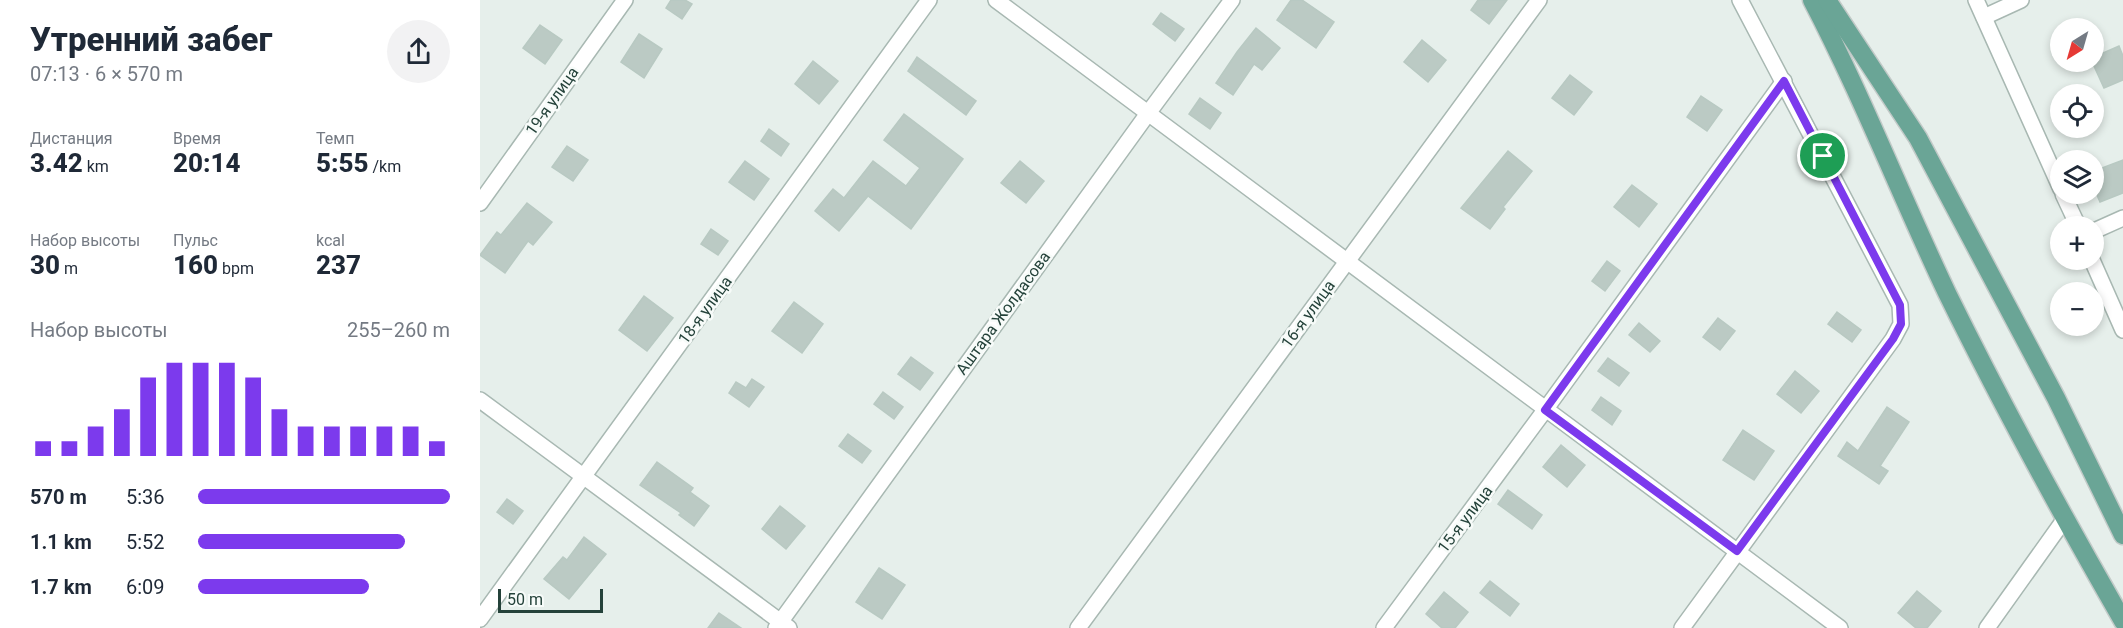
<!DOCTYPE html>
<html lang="ru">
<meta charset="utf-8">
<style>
:root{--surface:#fff;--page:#f2f2f3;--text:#1f2937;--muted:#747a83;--accent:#7c3aed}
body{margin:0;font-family:Roboto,sans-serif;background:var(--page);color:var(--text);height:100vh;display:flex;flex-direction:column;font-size:22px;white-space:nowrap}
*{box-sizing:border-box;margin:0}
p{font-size:20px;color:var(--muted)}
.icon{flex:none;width:33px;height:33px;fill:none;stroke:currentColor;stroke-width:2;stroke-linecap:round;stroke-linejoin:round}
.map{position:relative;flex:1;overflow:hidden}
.drawer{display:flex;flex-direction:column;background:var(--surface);width:480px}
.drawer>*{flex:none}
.needle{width:39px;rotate:217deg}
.buttons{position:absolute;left:1570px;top:18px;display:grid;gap:12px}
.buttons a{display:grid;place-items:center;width:54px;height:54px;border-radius:50%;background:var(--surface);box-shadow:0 3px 9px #0003;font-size:30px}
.scale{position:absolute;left:18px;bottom:15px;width:105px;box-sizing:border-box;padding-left:6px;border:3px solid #24423a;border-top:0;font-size:16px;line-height:21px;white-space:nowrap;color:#24423a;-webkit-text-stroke:4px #f7fbf9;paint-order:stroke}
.pin{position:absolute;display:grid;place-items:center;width:51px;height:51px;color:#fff;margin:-26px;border:3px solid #fff;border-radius:50%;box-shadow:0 2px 6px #0007}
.round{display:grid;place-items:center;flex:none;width:63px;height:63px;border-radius:32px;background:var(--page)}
.headline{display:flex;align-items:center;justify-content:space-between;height:102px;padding:0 30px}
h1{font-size:33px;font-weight:800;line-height:45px}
.figures{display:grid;grid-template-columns:repeat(3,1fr);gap:9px;height:102px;padding:6px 30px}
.figures div{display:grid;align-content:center}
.figures b{font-size:26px;font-weight:800}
.figures small{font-size:16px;font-weight:400}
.figures p{font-size:16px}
.chart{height:168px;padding:12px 30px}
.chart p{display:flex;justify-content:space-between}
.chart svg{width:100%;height:108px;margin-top:6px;stroke:var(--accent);stroke-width:6}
ul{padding:0 30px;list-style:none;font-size:20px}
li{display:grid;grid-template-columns:96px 72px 1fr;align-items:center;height:45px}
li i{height:15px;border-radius:8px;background:var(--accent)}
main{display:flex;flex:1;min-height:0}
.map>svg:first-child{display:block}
.building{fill:#bbcac4;stroke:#b8c9c2;stroke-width:1.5}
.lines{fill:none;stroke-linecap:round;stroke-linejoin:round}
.street-casing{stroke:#a8b8b2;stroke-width:18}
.primary-casing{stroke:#c2cac8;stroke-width:21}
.street{stroke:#fff;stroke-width:15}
.primary{stroke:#6aa596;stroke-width:18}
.route-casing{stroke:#fff;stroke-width:12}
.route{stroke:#7c3aed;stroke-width:8}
.labels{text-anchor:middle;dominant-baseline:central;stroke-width:5;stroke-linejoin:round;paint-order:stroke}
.street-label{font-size:16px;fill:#24423a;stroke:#f7fbf9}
</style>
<main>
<section class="drawer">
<div class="headline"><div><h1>Утренний забег</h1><p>07:13 · 6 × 570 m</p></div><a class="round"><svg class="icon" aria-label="share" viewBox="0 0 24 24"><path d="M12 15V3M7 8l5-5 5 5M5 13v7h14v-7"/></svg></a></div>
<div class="figures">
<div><p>Дистанция</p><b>3.42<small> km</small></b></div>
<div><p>Время</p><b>20:14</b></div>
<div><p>Темп</p><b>5:55<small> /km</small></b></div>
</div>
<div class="figures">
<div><p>Набор высоты</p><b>30<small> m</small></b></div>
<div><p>Пульс</p><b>160<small> bpm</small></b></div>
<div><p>kcal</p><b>237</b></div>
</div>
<div class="chart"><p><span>Набор высоты</span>255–260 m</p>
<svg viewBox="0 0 160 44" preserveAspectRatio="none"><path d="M5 44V38M15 44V38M25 44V32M35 44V25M45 44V12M55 44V6M65 44V6M75 44V6M85 44V12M95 44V25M105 44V32M115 44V32M125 44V32M135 44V32M145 44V32M155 44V38"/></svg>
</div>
<ul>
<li><b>570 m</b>5:36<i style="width:100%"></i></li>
<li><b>1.1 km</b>5:52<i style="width:82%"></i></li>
<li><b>1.7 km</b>6:09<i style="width:68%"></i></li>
</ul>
</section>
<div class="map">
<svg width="1643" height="628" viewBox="0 0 1643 628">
<rect width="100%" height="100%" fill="#e6efeb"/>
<g class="building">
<polygon points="191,0 205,0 212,4 202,19 186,8"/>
<polygon points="811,0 822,0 854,22 836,48 797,20"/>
<polygon points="998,0 1027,0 1009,24 991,10"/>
<polygon points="681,13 704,29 695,41 673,24"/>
<polygon points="60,25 82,40 65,64 43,48"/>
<polygon points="776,28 800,48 782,70 774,64 753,95 736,83 757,52"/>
<polygon points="159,34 182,49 164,78 141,62"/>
<polygon points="942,40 966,60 948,82 924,62"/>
<polygon points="1639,46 1643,56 1643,80 1624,88 1614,66 1614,57"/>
<polygon points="437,57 496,101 486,115 428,71"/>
<polygon points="333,61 358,81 339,104 315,84"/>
<polygon points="1090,75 1112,92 1094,115 1072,98"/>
<polygon points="1221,96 1242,110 1227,131 1207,117"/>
<polygon points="720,98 741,113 730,129 709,114"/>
<polygon points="424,114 483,159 431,229 388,196 359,231 335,211 353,189 364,198 393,161 426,186 440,168 404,140"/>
<polygon points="289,129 309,144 301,156 281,141"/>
<polygon points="87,146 108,160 93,181 72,167"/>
<polygon points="1028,151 1052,171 1023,207 1025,209 1010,229 981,208"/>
<polygon points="1643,160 1643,193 1620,202 1614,188 1614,171"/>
<polygon points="265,161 289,179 274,200 249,182"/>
<polygon points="540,161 564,181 546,203 521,183"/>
<polygon points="1152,185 1177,204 1159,227 1134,207"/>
<polygon points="47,203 72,222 53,245 48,241 25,273 0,255 17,232 21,235"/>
<polygon points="231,229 248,241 238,255 221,244"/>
<polygon points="1127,261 1140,271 1125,291 1112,281"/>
<polygon points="164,296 193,318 167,351 139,330"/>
<polygon points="314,302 343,324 322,353 292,331"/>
<polygon points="1357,312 1381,330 1372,342 1348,324"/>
<polygon points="1238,318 1255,331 1240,350 1223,337"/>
<polygon points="1159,323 1180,341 1170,352 1149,335"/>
<polygon points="431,357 453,373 440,390 418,374"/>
<polygon points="1128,358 1149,373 1139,386 1118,371"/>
<polygon points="1315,371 1339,391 1321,413 1297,394"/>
<polygon points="272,379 284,387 269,407 249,393 256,382 266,388"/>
<polygon points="403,392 423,407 414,419 394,404"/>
<polygon points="1121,397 1141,411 1132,425 1112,410"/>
<polygon points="1407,407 1429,422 1400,466 1408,471 1399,484 1358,456 1367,442 1378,451"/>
<polygon points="1263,430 1294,451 1274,480 1243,460"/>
<polygon points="368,434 391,451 382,463 359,446"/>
<polygon points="1081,445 1105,465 1087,487 1063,467"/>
<polygon points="177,462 213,488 210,492 229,506 214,526 199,515 201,513 160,485"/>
<polygon points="1028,490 1062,515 1052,529 1018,504"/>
<polygon points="27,499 43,511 33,524 17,512"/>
<polygon points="300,506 325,526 306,549 282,529"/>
<polygon points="104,537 126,554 89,599 64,579 83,557 87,560"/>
<polygon points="399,568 425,585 402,619 376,602"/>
<polygon points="1010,581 1039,604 1030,616 1000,593"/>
<polygon points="1437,591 1461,611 1447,628 1436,628 1418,613"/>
<polygon points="964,592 988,612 975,628 962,628 946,614"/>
<polygon points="239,613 261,628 228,628"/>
</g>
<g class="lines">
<g class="street-casing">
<g id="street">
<polyline points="516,0 1360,628"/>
<polyline points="1496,0 1581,189"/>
<polyline points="1504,17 1541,0"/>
<polyline points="1583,194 1598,226"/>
<polyline points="0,203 145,0"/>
<polyline points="1614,231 1643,218"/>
<polyline points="1612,260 1643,330"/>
<polyline points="0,400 309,628"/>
<polyline points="0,619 449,0"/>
<polyline points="296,628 669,112 752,0"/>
<polyline points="598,628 1059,0"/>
<polyline points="904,628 1065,410 1304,81"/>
<polyline points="1202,628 1413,339 1421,324 1420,305 1260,0"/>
<polyline points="1507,628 1584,520"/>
</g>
</g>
<g class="primary-casing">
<g id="primary">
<path d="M1332 0C1382 96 1421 196 1467 293 1522 405 1581 513 1643 621"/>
<polyline points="1347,0 1438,138 1576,398 1643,535"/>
</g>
</g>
<use href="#street" class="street"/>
<use href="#primary" class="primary"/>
</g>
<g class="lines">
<g class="route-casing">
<polygon id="route" points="1304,81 1420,305 1421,324 1413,339 1257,551 1065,410"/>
</g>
<use href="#route" class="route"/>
</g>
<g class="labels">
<g class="street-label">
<text transform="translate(72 101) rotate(-55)">19-я улица</text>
<text transform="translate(225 310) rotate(-54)">18-я улица</text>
<text transform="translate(523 313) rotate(-54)">Аштара Жолдасова</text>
<text transform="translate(828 314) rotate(-54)">16-я улица</text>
<text transform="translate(985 519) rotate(-53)">15-я улица</text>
</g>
</g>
</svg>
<div class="buttons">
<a><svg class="needle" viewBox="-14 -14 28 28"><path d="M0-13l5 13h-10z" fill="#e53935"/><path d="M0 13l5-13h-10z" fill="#747a83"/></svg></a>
<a><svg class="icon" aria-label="locate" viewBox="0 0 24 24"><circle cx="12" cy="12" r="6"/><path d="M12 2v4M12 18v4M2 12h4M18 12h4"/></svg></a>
<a><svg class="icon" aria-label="layers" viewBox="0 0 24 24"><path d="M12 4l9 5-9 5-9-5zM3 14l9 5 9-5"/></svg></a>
<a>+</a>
<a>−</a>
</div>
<div class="scale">50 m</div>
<div class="pin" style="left:1343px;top:156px;background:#1e9e55"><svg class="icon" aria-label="arrive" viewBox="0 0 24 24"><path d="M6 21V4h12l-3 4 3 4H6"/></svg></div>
</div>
</main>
